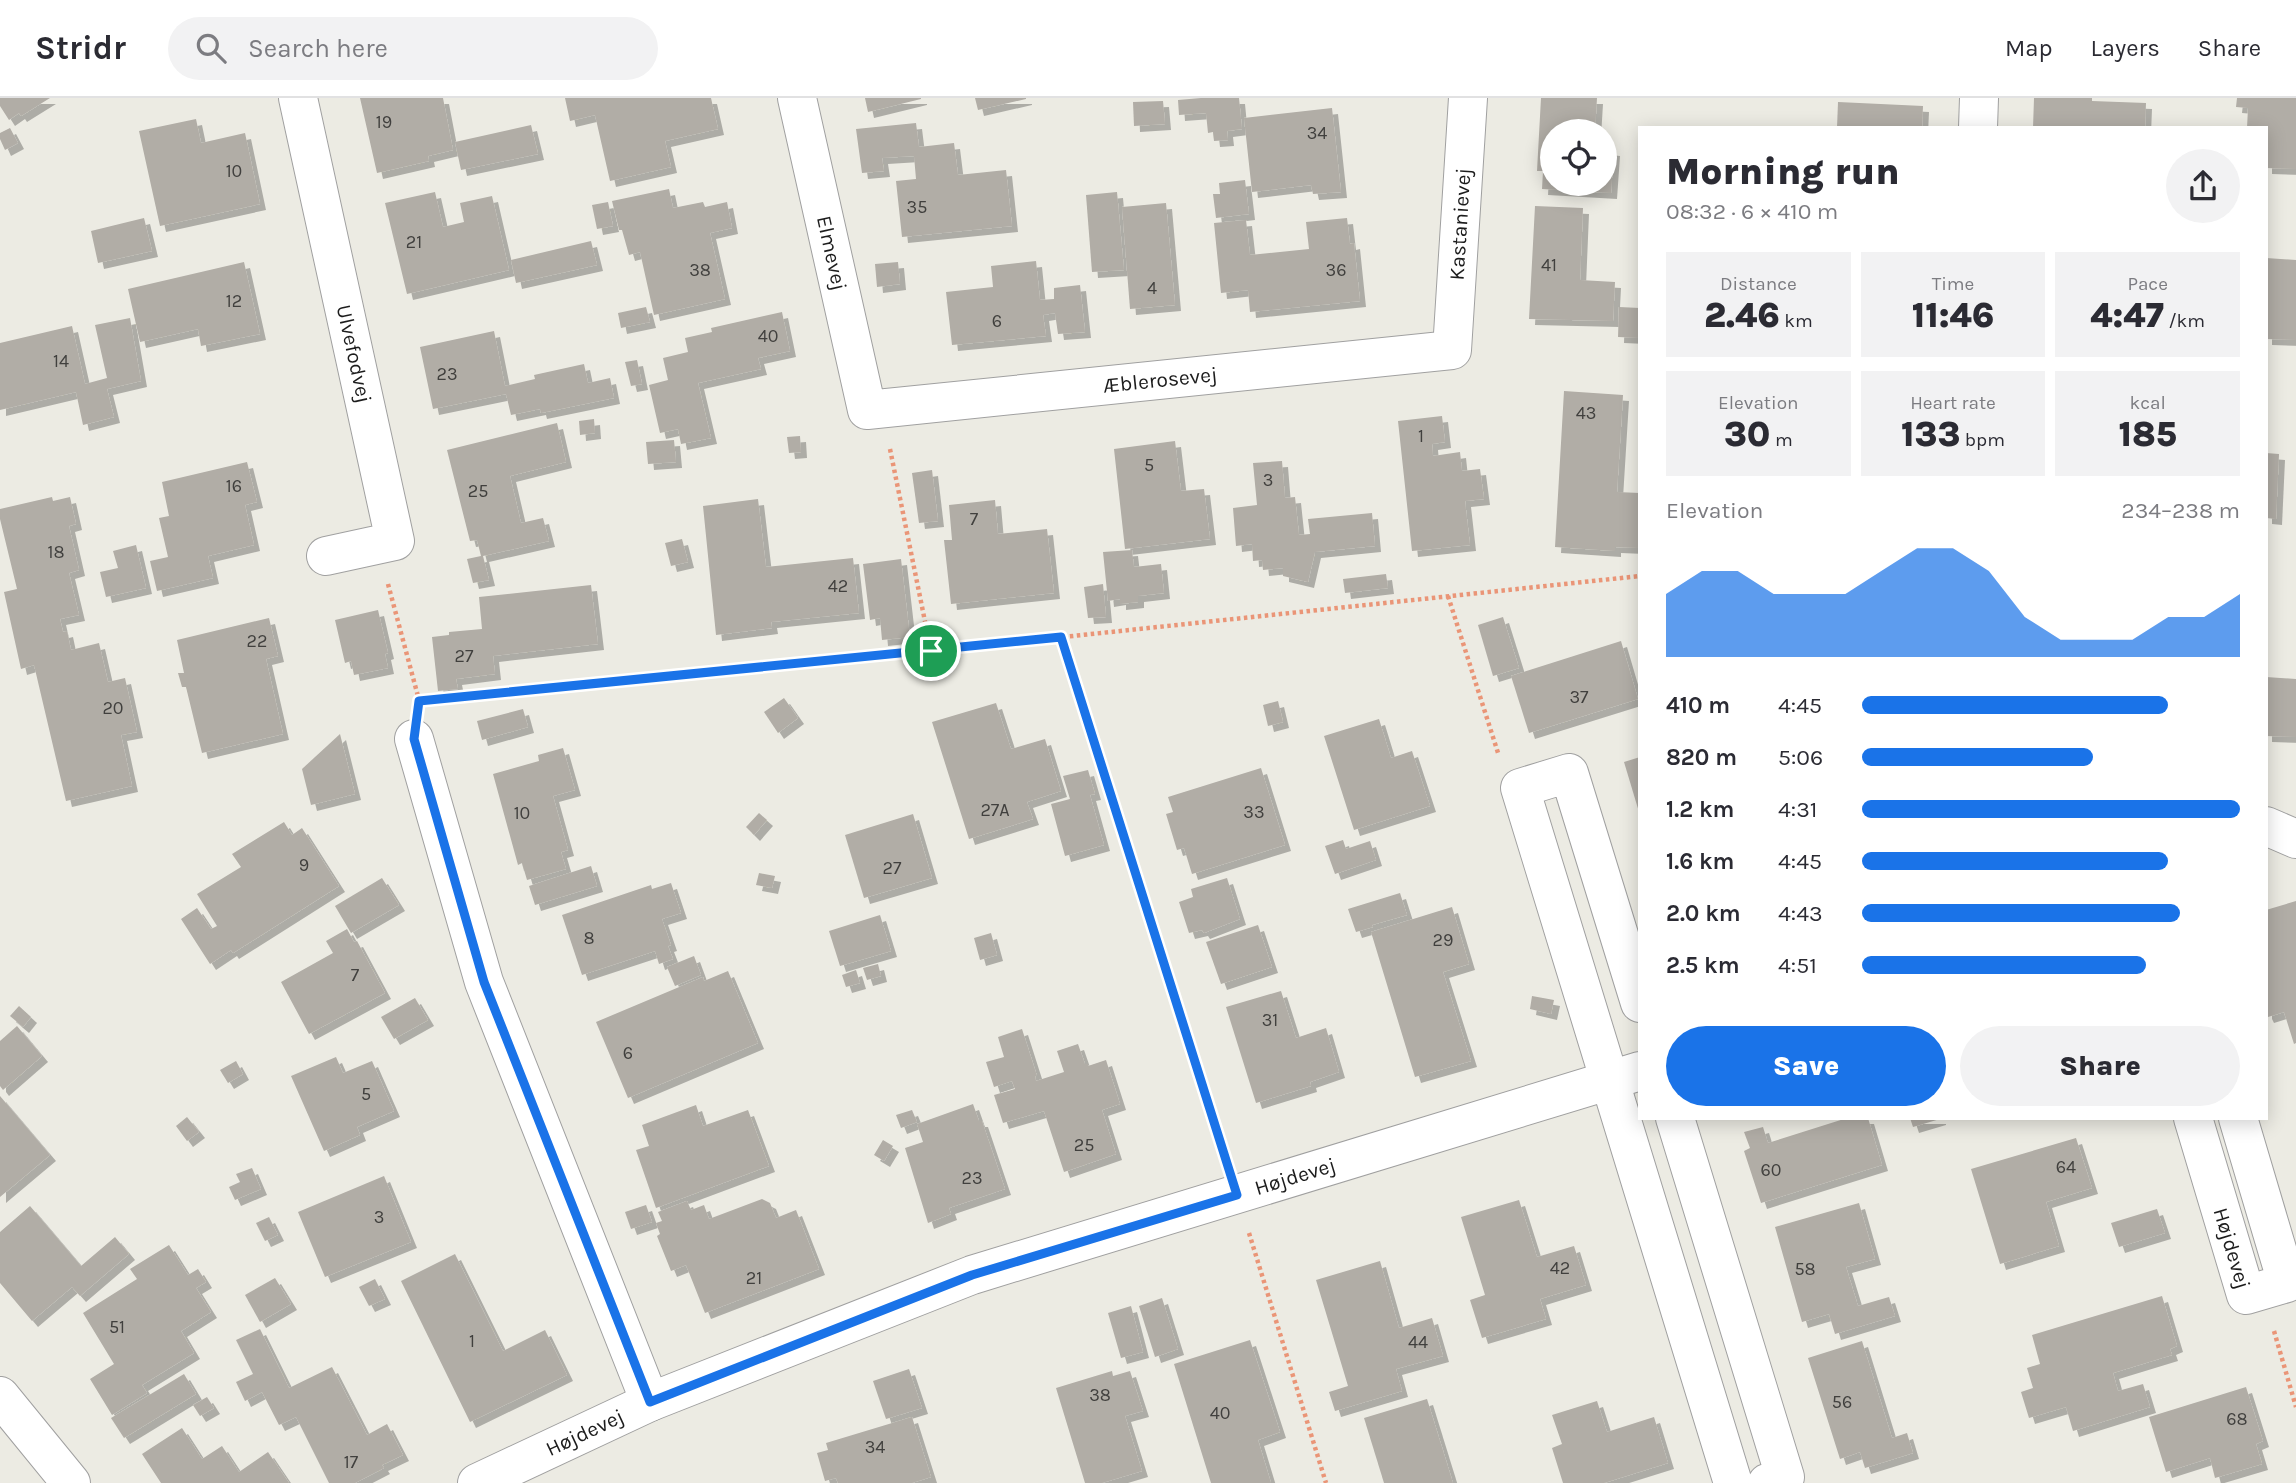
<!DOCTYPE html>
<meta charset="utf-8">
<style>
:root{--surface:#fff;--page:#f2f2f3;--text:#2b2b33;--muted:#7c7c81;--line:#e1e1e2;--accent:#1a73e8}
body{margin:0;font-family:Karla,sans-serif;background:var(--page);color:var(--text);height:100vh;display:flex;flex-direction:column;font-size:26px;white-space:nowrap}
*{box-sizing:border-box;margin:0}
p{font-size:23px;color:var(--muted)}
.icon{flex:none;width:38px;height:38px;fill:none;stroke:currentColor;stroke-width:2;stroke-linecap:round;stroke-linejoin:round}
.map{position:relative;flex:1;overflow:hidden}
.sheet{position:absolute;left:1638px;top:28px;width:630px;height:994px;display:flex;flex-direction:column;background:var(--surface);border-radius:0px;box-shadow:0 4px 18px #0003}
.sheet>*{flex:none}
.buttons{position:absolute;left:1540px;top:21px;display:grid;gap:14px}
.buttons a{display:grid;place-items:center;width:77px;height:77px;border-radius:50%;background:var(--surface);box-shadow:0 4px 18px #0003;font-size:35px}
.pin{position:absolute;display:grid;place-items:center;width:60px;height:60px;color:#fff;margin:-30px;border:4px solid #fff;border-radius:50%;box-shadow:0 2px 7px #0007}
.round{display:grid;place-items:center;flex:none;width:74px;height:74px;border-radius:37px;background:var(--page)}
.summary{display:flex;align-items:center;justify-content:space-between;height:119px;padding:0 28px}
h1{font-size:38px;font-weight:800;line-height:52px}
.metrics{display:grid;grid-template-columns:repeat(3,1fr);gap:10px;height:119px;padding:7px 28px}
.metrics div{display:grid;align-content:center;border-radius:0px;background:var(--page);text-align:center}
.metrics b{font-size:35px;font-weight:800}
.metrics small{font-size:19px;font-weight:400}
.metrics p{font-size:19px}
.chart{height:196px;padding:14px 28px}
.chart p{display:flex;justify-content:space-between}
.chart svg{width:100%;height:126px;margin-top:7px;fill:var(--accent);opacity:.7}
.primary-button{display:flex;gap:14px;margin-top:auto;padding:14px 28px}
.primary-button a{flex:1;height:80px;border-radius:42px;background:var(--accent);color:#fff;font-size:28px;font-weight:800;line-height:80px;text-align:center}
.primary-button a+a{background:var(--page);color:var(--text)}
ul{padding:0 28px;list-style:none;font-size:23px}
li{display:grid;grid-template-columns:112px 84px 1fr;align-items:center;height:52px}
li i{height:18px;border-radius:9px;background:var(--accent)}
header{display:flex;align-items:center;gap:42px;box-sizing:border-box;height:98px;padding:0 35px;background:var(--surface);border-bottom:2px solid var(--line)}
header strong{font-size:33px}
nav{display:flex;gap:38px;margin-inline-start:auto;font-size:24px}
.search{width:490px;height:63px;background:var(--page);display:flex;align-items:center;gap:18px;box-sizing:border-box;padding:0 24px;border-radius:38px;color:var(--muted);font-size:26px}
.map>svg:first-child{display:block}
.building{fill:#b1ada6;filter:url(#shadow)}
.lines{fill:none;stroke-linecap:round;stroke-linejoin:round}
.minor-casing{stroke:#a0a0a0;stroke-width:40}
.path{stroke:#ea9577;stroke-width:4.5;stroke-dasharray:3.5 3.5;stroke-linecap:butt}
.minor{stroke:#fff;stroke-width:38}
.route-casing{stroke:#fff;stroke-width:14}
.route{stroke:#1a73e8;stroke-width:9}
.labels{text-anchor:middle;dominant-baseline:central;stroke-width:5;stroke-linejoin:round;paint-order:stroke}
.number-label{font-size:18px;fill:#41403e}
.street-label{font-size:21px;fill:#1c1c1c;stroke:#fff}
</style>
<header>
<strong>Stridr</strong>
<div class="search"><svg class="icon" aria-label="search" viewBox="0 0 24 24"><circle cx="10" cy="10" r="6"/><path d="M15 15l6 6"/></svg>Search here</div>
<nav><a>Map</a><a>Layers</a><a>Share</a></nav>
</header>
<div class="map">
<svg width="2296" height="1385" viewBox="0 0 2296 1385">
<defs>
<filter id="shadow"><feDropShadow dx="6" dy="6" stdDeviation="0" flood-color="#0004"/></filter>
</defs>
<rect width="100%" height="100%" fill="#ecebe3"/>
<g class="building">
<polygon points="0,0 50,0 21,18 19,15 9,22 0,8"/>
<polygon points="360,0 443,0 453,52 428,58 429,63 377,75"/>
<polygon points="565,0 711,0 718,31 665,43 671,69 610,83 595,17 570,23"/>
<polygon points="865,0 921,0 921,1 868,14"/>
<polygon points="975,0 1026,0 1026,1 978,12"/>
<polygon points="1201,0 1239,0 1242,31 1227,33 1228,42 1214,43 1213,34 1208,35 1206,15 1179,17 1178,2"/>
<polygon points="1541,0 1597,0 1595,33 1552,33 1552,86 1605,86 1605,51 1614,52 1611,95 1542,91 1543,73 1537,73"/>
<polygon points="2034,0 2092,0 2092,3 2146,5 2145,30 2033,30"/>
<polygon points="2237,0 2296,0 2296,71 2266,70 2266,30 2247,30 2248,10 2236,9"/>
<polygon points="1163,3 1165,26 1134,28 1133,4"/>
<polygon points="1838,4 1923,8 1922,30 1837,30"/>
<polygon points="1332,10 1341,94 1313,96 1311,87 1252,94 1244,20"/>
<polygon points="196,21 201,45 245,35 260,106 160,128 139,33"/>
<polygon points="916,25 919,49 954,45 958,77 1006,72 1012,128 902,139 896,83 916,81 914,58 882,60 884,73 862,75 856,31"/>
<polygon points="531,27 538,56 461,72 455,44"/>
<polygon points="10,30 18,45 5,52 0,41 0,35"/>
<polygon points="1245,82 1249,116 1216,120 1213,96 1220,96 1219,85"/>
<polygon points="669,91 673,110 703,104 705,109 727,104 732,130 710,135 725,201 654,217 640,154 629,157 622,132 619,132 612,103"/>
<polygon points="435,94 443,129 464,124 460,105 492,98 509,172 407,196 385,105"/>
<polygon points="1117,94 1124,172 1092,174 1086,97"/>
<polygon points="608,104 613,128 597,131 592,107"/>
<polygon points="1166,105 1175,207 1130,211 1122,109"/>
<polygon points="1535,108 1583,110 1580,182 1615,184 1613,223 1529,221"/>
<polygon points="144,120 152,153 98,165 91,133"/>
<polygon points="1347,120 1350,146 1354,145 1360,203 1250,214 1248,192 1221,195 1214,125 1246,122 1250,157 1309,151 1306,124"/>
<polygon points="591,143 597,167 516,185 511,162"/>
<polygon points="2266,160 2296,162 2296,242 2266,241"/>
<polygon points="1036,163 1040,202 1054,201 1054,190 1080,187 1085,234 1058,236 1055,215 1043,217 1046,238 952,247 946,194 993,189 991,168"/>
<polygon points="244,164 260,236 201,248 198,231 140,244 128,191"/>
<polygon points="898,164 900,186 877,189 875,166"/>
<polygon points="646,209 650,224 621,230 618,215"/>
<polygon points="1619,209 1640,210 1640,240 1618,239"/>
<polygon points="782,214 790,253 758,260 761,271 698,285 711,340 681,346 678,331 660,335 649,287 668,282 663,260 688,254 685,240 712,234 711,230"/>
<polygon points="130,220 141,283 107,291 114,319 83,327 76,294 0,312 0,245 72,228 85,286 107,280 95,227"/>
<polygon points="494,233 505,288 535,281 534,277 584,266 588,285 610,280 614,300 541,315 540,311 511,317 506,296 433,311 420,249"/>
<polygon points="637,262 642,286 631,288 625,264"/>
<polygon points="1564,293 1623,297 1617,394 1640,395 1639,450 1615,449 1615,453 1555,449"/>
<polygon points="1442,318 1445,344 1432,346 1433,358 1460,354 1462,373 1480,371 1484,401 1465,403 1470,447 1412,453 1398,323"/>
<polygon points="594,321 595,335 580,337 579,323"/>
<polygon points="557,325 566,364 510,378 521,425 543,420 549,443 483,458 489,482 473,485 467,461 481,458 477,442 470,443 447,352"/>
<polygon points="800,338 801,354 789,355 787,339"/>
<polygon points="674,342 676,364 648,366 646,344"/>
<polygon points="1175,343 1181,393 1204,391 1210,441 1125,451 1114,351"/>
<polygon points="2266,355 2279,356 2276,421 2266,420"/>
<polygon points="1282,363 1285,400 1295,399 1299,437 1310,436 1308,421 1372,415 1375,448 1315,454 1308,484 1283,478 1283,470 1263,472 1262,462 1253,463 1252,446 1236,448 1233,410 1257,407 1253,365"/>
<polygon points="247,364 257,404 245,407 254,447 208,458 213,480 157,493 150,463 168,459 159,420 169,418 162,384"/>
<polygon points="932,372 938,423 919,425 912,375"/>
<polygon points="52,399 53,403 70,399 76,426 69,428 79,472 69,475 79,517 60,521 63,534 67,533 71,552 99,545 108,584 125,580 137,634 121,637 132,688 66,703 34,567 21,571 4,494 17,491 0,421 0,411"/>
<polygon points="758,401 766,469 853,460 859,515 771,524 772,530 716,537 703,408"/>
<polygon points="995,402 998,436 1047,431 1054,495 951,506 944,442 952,442 949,407"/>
<polygon points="682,441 688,464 671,468 665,445"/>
<polygon points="136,447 146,490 106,499 100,474 118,470 113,453"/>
<polygon points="1132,452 1134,469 1161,466 1164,495 1138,498 1138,504 1120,506 1120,501 1108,503 1103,454"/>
<polygon points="901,461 910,539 882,542 880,520 870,522 863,466"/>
<polygon points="1386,476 1388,490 1345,495 1343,481"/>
<polygon points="1103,486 1106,519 1088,520 1084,489"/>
<polygon points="591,487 598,546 493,558 495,576 456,581 458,591 438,593 432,539 449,537 449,534 482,531 479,499"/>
<polygon points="378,512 388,555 385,556 388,570 354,577 351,563 345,565 335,522"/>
<polygon points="1503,519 1519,570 1493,578 1478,527"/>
<polygon points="269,520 278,558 266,561 283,636 202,655 186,589 182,589 178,575 184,575 177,542"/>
<polygon points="1621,543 1638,601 1529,635 1511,578"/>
<polygon points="2266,579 2296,581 2296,639 2266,638"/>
<polygon points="784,600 798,620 778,635 764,614"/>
<polygon points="1278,603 1283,624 1268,628 1263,607"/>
<polygon points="996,605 1011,651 1045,641 1061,693 1027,704 1033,721 969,741 932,624"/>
<polygon points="523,611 528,629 482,642 477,623"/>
<polygon points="1379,621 1391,660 1412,653 1430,708 1354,732 1324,638"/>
<polygon points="340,636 355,696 311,707 302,671"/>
<polygon points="563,650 575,692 553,698 568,752 561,754 566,771 527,782 522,765 518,767 493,676 539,663 538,657"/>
<polygon points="1640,659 1640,714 1639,714 1624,664"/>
<polygon points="1261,670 1285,747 1192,776 1184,750 1177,752 1166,716 1173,714 1168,699"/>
<polygon points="1088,672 1095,696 1090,697 1104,747 1065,758 1051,706 1070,701 1063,678"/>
<polygon points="759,715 767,722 754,737 746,729"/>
<polygon points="913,716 932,780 864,800 845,737"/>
<polygon points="284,724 292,737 302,730 339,788 233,855 231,852 210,866 181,821 197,810 211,831 217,828 197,796 241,769 232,756"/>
<polygon points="1343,742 1346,751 1370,743 1376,762 1335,776 1325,748"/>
<polygon points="591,768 597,788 535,807 529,788"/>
<polygon points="759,775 775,778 772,790 756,787"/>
<polygon points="382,780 399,807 351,835 335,808"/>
<polygon points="1227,780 1240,821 1204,835 1202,832 1189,835 1179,804 1193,799 1191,791"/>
<polygon points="671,785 681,815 662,821 671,847 668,848 673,861 659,866 655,853 582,877 562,817 651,787 652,791"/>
<polygon points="1400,795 1407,817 1372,827 1373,829 1356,834 1348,811"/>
<polygon points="2296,803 2296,945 2294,946 2284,914 2268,919 2266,915 2266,812"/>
<polygon points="1452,809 1469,866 1443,874 1471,963 1415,979 1371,834"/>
<polygon points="880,817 891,853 840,868 829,833"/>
<polygon points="1258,827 1272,869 1221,886 1206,844"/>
<polygon points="347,831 354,844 357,843 385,895 309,936 281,884 333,855 326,843"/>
<polygon points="991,835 997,857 980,862 974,840"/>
<polygon points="694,858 701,877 675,888 667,869"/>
<polygon points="878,866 881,878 867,882 863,870"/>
<polygon points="856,872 860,885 846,889 842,877"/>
<polygon points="728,873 758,945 628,1000 596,924 703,879 704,883"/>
<polygon points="1281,893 1296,940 1326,930 1339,974 1310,984 1311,988 1256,1005 1226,909"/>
<polygon points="1532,898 1554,902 1551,916 1530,911"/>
<polygon points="415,900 428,922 394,941 381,919"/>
<polygon points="19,908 31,919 23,929 10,918"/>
<polygon points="17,928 42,958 3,992 0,988 0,943"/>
<polygon points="1022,931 1037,978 1035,978 1036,983 1064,974 1057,953 1078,946 1085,966 1088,966 1088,968 1106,962 1120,1006 1102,1012 1116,1056 1064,1074 1044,1013 1003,1025 994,997 1015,991 1012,983 994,989 986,964 1004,959 998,939"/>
<polygon points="336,959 343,975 372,963 394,1013 357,1029 360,1037 324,1053 291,978"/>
<polygon points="236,963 243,976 228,985 220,972"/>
<polygon points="0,998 50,1057 0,1099"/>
<polygon points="973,1006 979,1023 982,1023 1005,1091 949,1110 951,1116 928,1125 905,1050 923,1044 917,1026"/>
<polygon points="696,1007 703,1028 748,1012 769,1068 656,1110 636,1052 649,1048 642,1027"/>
<polygon points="912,1012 917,1024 901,1030 896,1017"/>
<polygon points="187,1019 199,1034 187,1043 176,1028"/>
<polygon points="1847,1020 1868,1020 1882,1067 1761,1105 1744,1053 1750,1050 1744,1034 1763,1029 1768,1045"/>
<polygon points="1910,1020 1940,1020 1940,1021 1913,1029"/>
<polygon points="2076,1040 2092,1090 2046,1104 2059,1148 2000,1166 1971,1071"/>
<polygon points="883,1042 893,1048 884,1063 874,1057"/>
<polygon points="252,1070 261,1091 235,1102 229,1089 240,1084 236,1076"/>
<polygon points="384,1078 411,1144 325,1179 298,1114"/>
<polygon points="762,1101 770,1105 776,1120 796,1112 819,1171 705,1215 686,1167 671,1173 657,1138 660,1136 656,1125 662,1123 658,1114 687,1103 691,1112 704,1107 709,1121"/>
<polygon points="1519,1102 1537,1159 1574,1148 1586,1187 1540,1201 1546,1221 1482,1240 1470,1202 1485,1197 1461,1119"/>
<polygon points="1859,1105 1875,1161 1846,1169 1858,1208 1889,1199 1895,1218 1835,1236 1829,1216 1802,1224 1775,1129"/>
<polygon points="646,1107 652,1124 631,1131 625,1114"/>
<polygon points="30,1108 81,1168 115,1139 129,1156 80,1198 72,1189 32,1223 0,1185 0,1134"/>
<polygon points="2157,1111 2165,1135 2119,1149 2111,1125"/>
<polygon points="269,1119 278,1137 265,1143 256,1125"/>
<polygon points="169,1147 188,1177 198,1171 206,1184 196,1190 211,1214 181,1233 194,1255 142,1287 147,1295 112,1317 90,1281 114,1266 83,1215 137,1181 130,1171"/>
<polygon points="455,1156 503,1253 545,1232 567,1277 470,1324 401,1183"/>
<polygon points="1380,1163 1399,1230 1432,1220 1443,1258 1396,1271 1402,1293 1335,1313 1329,1294 1348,1288 1316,1182"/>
<polygon points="275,1180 291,1206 260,1224 245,1197"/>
<polygon points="375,1181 385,1201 369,1208 359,1189"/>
<polygon points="2162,1198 2177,1248 2170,1251 2172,1257 2113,1275 2118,1293 2143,1286 2150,1309 2073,1333 2066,1309 2029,1320 2021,1294 2033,1290 2027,1270 2040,1266 2032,1237"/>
<polygon points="1162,1200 1178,1251 1155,1259 1139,1208"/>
<polygon points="1131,1208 1143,1254 1121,1260 1108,1215"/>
<polygon points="260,1231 289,1290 332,1269 367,1337 387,1326 403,1357 382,1367 384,1370 355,1385 329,1385 296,1319 279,1327 262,1294 245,1303 236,1284 253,1276 236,1242"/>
<polygon points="1250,1242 1280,1334 1258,1342 1271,1385 1211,1385 1174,1266"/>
<polygon points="1862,1243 1892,1340 1907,1335 1913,1355 1865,1370 1860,1354 1840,1361 1808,1260"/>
<polygon points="909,1271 922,1310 886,1321 873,1283"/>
<polygon points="1112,1273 1113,1278 1130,1273 1143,1313 1125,1318 1142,1373 1102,1385 1085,1385 1056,1290"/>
<polygon points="184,1276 196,1296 124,1340 111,1320"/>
<polygon points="2246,1289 2263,1343 2256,1346 2262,1366 2215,1380 2210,1360 2166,1374 2149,1319"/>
<polygon points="207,1299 214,1310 200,1318 193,1307"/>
<polygon points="1427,1301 1453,1385 1384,1385 1364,1320"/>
<polygon points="1597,1303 1607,1334 1654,1319 1668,1365 1604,1385 1563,1385 1552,1350 1562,1346 1552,1317"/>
<polygon points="912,1319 931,1379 912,1385 838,1385 836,1380 825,1383 817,1355 828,1352 826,1345"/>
<polygon points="182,1330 202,1361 222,1348 239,1374 268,1354 289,1385 161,1385 142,1356"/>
</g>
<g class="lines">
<g class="minor-casing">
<g id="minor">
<path id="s1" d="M298 0 395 443 326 458"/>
<path id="s2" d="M797 0 867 312 1452 252 1468 0"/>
<polyline points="1978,30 1979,0"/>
<polyline points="414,641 484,884 650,1304"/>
<polyline points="2266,728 2296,741"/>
<polyline points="1640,905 1569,675 1520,690 1733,1385"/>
<polyline points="1675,1020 1785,1379 1767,1385"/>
<path id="s3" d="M2193 1020 2246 1197 2287 1185 2238 1020"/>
<polyline points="0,1298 71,1385"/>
<path id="s4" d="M477 1385 650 1304 972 1177 1640 973"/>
</g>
</g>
<g class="path">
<polyline points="890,351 931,553"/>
<polyline points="388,486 419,602"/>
<polyline points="1448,498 1499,658"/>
<polyline points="1061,539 1224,1057"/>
<polyline points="429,602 931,553 1640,478"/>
<polyline points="1249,1135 1326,1385"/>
<polyline points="2274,1233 2296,1309"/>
</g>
<use href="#minor" class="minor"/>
</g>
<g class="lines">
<g class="route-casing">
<polygon id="route" points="1061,539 1237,1097 972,1177 650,1304 484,884 414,641 419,603"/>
</g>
<use href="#route" class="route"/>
</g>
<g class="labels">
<g class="number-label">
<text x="384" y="24">19</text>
<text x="1317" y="35">34</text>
<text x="234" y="73">10</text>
<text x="917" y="109">35</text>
<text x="414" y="144">21</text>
<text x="1549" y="167">41</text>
<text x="700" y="172">38</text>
<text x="1336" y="172">36</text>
<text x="1152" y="190">4</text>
<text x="234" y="203">12</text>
<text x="997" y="223">6</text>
<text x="768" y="238">40</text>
<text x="61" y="263">14</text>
<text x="447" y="276">23</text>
<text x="1586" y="315">43</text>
<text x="1421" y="338">1</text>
<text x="1149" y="367">5</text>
<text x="1268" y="382">3</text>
<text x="234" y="388">16</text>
<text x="478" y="393">25</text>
<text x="974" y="421">7</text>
<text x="56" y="454">18</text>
<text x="838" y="488">42</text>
<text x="257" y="543">22</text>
<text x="464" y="558">27</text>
<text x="1579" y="599">37</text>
<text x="113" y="610">20</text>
<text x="995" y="712">27A</text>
<text x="1254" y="714">33</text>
<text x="522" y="715">10</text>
<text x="304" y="767">9</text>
<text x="892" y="770">27</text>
<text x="589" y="840">8</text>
<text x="1443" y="842">29</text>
<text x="355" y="877">7</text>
<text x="1270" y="922">31</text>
<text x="628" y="955">6</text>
<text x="366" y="996">5</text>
<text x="1084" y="1047">25</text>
<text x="2066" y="1069">64</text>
<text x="1771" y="1072">60</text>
<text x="972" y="1080">23</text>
<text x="379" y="1119">3</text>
<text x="1560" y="1170">42</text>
<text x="1805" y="1171">58</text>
<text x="754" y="1180">21</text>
<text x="117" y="1229">51</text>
<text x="472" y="1243">1</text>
<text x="1418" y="1244">44</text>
<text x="1100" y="1297">38</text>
<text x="1842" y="1304">56</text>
<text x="1220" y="1315">40</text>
<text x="2237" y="1321">68</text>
<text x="875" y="1349">34</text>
<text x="351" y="1364">17</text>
</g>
<g class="street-label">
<text stroke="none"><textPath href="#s2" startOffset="1034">Kastanievej</textPath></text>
<text stroke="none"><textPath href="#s2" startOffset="159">Elmevej</textPath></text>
<text stroke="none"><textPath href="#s1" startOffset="262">Ulvefodvej</textPath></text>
<text stroke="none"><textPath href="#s2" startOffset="614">Æblerosevej</textPath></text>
<text stroke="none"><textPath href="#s4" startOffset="875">Højdevej</textPath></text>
<text stroke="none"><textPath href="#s3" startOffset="136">Højdevej</textPath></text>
<text stroke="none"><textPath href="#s4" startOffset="119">Højdevej</textPath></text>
</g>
</g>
</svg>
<div class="buttons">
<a><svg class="icon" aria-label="locate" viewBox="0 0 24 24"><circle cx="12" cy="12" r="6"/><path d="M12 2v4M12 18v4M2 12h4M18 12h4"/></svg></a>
</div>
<div class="pin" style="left:931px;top:553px;background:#1e9e55"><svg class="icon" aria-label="arrive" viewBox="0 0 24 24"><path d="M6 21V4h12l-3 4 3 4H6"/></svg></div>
<section class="sheet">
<div class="summary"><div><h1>Morning run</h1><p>08:32 · 6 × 410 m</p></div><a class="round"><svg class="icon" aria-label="share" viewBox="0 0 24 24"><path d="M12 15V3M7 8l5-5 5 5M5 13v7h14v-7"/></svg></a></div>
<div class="metrics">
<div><p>Distance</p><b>2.46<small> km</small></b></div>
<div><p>Time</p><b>11:46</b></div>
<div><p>Pace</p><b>4:47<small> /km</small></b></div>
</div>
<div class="metrics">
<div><p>Elevation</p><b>30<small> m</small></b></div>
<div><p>Heart rate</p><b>133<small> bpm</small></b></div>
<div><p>kcal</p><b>185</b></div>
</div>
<div class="chart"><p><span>Elevation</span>234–238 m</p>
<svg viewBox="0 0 160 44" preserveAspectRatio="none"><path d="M0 44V22L10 14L20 14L30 22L40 22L50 22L60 14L70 6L80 6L90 14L100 30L110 38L120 38L130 38L140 30L150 30L160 22V44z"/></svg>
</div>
<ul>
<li><b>410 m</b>4:45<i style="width:81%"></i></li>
<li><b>820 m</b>5:06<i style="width:61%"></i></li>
<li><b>1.2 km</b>4:31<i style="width:100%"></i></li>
<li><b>1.6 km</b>4:45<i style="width:81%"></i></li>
<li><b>2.0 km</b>4:43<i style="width:84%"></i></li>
<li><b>2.5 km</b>4:51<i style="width:75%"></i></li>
</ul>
<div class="primary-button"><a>Save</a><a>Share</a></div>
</section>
</div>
